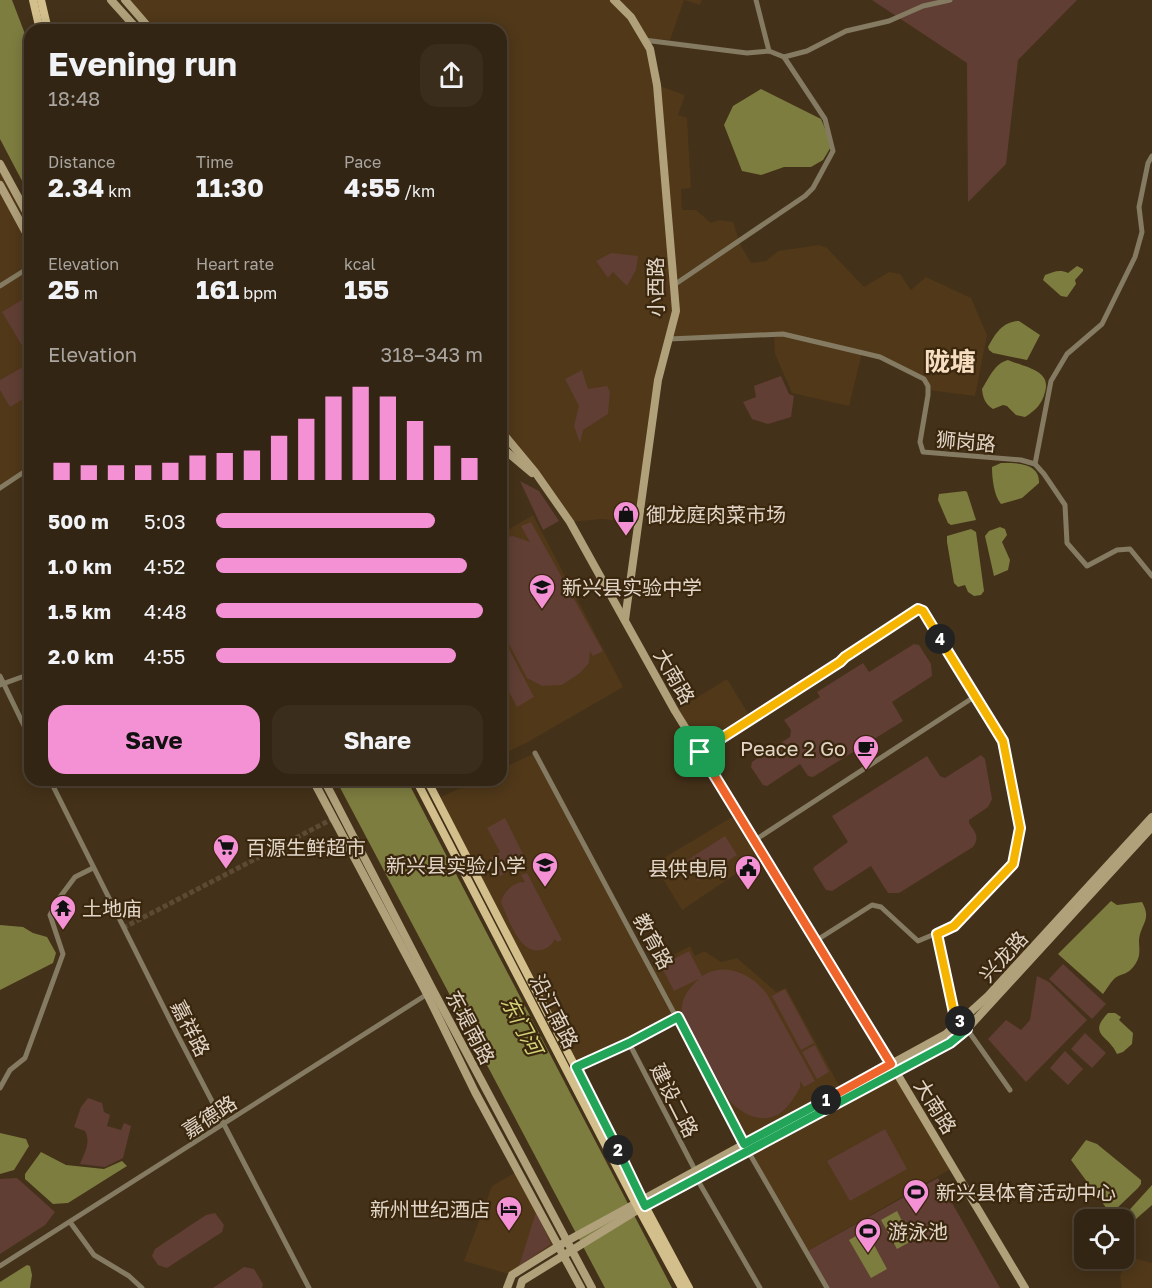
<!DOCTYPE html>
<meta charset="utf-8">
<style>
:root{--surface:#332513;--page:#3b2d1c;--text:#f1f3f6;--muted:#a9a5a0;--line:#4e4233;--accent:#f491d4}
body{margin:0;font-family:"Golos Text","Noto Sans SC",sans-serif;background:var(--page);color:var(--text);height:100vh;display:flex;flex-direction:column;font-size:22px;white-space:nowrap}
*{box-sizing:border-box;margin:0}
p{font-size:20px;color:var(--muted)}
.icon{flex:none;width:33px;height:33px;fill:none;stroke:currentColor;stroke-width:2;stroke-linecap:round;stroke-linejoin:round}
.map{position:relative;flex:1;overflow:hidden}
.panel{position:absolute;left:24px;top:24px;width:483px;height:762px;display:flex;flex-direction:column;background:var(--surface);border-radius:18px;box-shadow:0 3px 15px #0003,0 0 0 2px var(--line)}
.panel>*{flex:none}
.buttons{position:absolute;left:1074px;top:1209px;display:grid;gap:12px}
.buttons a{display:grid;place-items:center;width:60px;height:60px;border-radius:12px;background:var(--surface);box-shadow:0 3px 15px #0003,0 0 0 2px var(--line);font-size:30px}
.pin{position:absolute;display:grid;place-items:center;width:51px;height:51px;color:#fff;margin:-26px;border-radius:12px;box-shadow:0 3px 9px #0006}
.km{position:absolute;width:30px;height:30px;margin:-15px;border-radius:50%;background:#222;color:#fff;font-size:16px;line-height:30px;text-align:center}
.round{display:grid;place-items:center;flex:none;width:63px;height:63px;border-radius:18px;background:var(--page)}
.summary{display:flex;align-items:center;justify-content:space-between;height:102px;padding:0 24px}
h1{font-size:33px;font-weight:700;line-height:45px}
.metrics{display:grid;grid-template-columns:repeat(3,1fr);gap:9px;height:102px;padding:6px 24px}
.metrics div{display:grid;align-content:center}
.metrics b{font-size:26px;font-weight:700}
.metrics small{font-size:16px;font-weight:400}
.metrics p{font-size:16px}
.chart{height:168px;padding:12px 24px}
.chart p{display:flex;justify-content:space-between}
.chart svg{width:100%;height:108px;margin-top:6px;stroke:var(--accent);stroke-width:6}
.primary-button{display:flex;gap:12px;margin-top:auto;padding:12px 24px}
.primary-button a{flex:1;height:69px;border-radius:18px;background:var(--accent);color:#111;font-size:24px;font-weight:700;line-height:69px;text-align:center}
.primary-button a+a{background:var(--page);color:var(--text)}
ul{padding:0 24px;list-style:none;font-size:20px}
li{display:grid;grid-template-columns:96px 72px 1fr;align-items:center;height:45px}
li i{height:15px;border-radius:8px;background:var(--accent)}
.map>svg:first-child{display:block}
.built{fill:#503819}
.green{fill:#603e34}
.water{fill:#7d7d40}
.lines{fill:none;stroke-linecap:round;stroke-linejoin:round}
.street-tunnel{stroke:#5c4a33;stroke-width:5;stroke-dasharray:5 2.5;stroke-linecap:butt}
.street{stroke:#847b62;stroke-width:5}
.secondary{stroke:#b0a17a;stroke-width:8}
.primary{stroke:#d2bf8c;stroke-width:8}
.split-1-casing{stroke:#fff;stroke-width:12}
.split-2-casing{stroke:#fff;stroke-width:12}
.split-3-casing{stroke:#fff;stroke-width:12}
.split-4-casing{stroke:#fff;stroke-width:12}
.split-5-casing{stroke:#fff;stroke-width:12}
.split-1{stroke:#f0652b;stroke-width:8}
.split-2{stroke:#22a559;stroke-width:8}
.split-3{stroke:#22a559;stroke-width:8}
.split-4{stroke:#f5b400;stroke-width:8}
.split-5{stroke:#f5b400;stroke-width:8}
.labels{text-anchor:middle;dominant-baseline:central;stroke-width:4.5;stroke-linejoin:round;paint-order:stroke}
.street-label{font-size:20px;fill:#e1d5c7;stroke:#3a270e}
.poi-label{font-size:20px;fill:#e1d5c7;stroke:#3a270e;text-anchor:start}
.water-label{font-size:21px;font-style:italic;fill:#d2d278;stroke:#3a270e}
.district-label{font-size:26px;font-weight:bold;fill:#f7dec1;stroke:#3a270e}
</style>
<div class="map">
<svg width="1152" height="1288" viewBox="0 0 1152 1288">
<rect width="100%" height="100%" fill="#443119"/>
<g class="built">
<polygon points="126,0 702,0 700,5 684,0 670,40 648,39 657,85 685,95 678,115 687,118 691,188 681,189 682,210 696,210 711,223 719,220 733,222 740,244 751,263 766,261 778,251 819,245 827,248 864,287 889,272 900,274 911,290 926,277 971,298 987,335 975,396 928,390 924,379 881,357 862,353 849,406 792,393 775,354 774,335 669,339 658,380 638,523 602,519 570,522 501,431 501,30 151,30"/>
<polygon points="0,164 30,219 30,468 0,488"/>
<polygon points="533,515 623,687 528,742 501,755 501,534"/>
<polygon points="727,679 749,715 698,749 675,711"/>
<polygon points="535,753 651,967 690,946 695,956 704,951 721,962 737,958 776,992 786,988 849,1104 901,1076 954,1167 806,1252 678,1017 576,1067 437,799 477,780 501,780 501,769"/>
<polygon points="739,813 764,855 682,910 654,864"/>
<polygon points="518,1171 558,1246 512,1275 464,1261 492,1186"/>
<polygon points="1126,1256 1152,1263 1152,1288 1122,1288 1120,1277"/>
</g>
<g class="green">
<polygon points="872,0 1077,0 1018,60 1006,164 968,202 967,63"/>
<polygon points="611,253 638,256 636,270 627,286 613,272 608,278 596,261"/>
<polygon points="30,295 30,359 2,312"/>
<polygon points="30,363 30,395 10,407 0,390 0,380"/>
<polygon points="582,370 588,389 607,386 610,392 608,414 583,430 580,443 574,426 579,406 565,379"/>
<polygon points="781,376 789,394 794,396 791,417 768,424 752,419 743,402 756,397 754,386"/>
<polygon points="520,481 539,491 559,521 543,530"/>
<polygon points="531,522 603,651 593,656 590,651 589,663 580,673 562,685 542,686 527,678 501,629 501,538 513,536 530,542 521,526"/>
<polygon points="501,634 534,697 517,707 501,677"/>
<polygon points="914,644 919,645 931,664 932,676 892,702 903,721 813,777 808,776 800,764 767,786 763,785 751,767 752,762 790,737 791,730 784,720 820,697 817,692 863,663 869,672"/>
<path d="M981 755 985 759 992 799 988 807 969 820V823C975 832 980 837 973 847L899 893H888L871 866 832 891 826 890 813 869 814 867 848 842 832 816 927 756 940 776 945 778Z"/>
<polygon points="505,818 527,862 500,876 491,857 500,852 487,828"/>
<polygon points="725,836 737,855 698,881 686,861"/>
<path d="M527 873 562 940 557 942 555 939C552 944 548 949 541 950 519 955 509 919 501 903 502 893 514 881 525 882L521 875Z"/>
<path d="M689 951 702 976C725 961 752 974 767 994L815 1081 804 1087 800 1081V1088C795 1096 790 1105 783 1111 764 1126 742 1115 729 1100L682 1014C680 999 688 989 699 979L674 991 661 966Z"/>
<polygon points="1063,964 1106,1004 1092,1019 1049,979"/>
<polygon points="1037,976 1049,982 1087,1020 1026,1082 988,1039 1006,1020 1021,1030 1030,1020"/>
<polygon points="785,989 814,1043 801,1050 772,996"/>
<polygon points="1085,1033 1106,1053 1092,1068 1071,1049"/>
<polygon points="815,1045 829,1072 817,1079 802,1052"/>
<polygon points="1065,1051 1083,1069 1068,1085 1050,1068"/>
<path d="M88 1098 102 1103 104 1112 110 1115 107 1126 121 1130 124 1123 131 1126 123 1158 105 1167 80 1164C85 1152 91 1142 85 1131L74 1127 81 1107Z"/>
<polygon points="885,1129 907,1169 850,1201 827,1161"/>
<polygon points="17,1178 55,1212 45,1225 0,1254 0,1179"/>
<polygon points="938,1178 1000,1288 826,1288 806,1252"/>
<polygon points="536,1212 551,1244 519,1266"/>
<polygon points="215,1213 224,1225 222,1232 167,1268 158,1265 152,1256 155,1249 206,1215"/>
<polygon points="244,1267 254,1269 263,1284 262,1288 213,1288"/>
</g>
<g class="water">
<polygon points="0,0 12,0 30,47 30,196 0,139"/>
<polygon points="761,89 821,119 832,145 823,160 811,167 784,167 761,175 742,171 724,125 733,106"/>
<path d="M1077 266 1083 269V271L1075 280 1076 284 1067 297 1061 296 1043 280 1045 275C1054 272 1059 269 1068 273Z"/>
<path d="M1019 321 1040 335 1027 360 993 353 989 350 988 347C996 333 1002 322 1019 321Z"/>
<path d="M1008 360C1024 367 1052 370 1045 392 1042 404 1036 410 1025 417L1016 415 1007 406 1003 405 993 409C985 404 983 398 982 389 989 378 995 363 1008 360Z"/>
<path d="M1001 463C1015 463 1040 462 1039 483L1022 498 1001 504C994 496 992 478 992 467Z"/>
<polygon points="965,491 967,492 976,520 951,525 948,523 938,500 939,494"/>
<polygon points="1000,527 1005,529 1007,535 1002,542 1010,560 1008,570 994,576 985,536 989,531"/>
<polygon points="971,529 976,532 984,591 981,595 974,596 968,592 965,585 958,587 954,583 947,542 947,536"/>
<polygon points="336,780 407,780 672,1288 605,1288"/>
<path d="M1111 901 1117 905 1142 902C1152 920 1141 923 1139 940 1139 949 1141 955 1136 963 1127 977 1122 972 1114 979 1110 983 1106 990 1103 994L1058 954Z"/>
<polygon points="0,925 23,927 33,933 47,937 56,953 53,963 0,990"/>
<path d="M1108 1013H1115L1121 1017 1119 1020 1133 1033 1132 1044 1123 1052 1117 1054C1109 1035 1087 1035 1108 1013Z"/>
<polygon points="0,1133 26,1139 29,1146 14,1170 0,1174"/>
<polygon points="1086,1140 1097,1144 1141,1180 1141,1184 1138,1188 1113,1212 1107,1209 1071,1160"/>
<polygon points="41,1152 66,1165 104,1169 122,1161 127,1166 68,1203 53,1204 25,1179 25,1174"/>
<polygon points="1152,1185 1152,1205 1128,1226 1125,1226 1123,1217"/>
<polygon points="897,1211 910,1237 908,1243 897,1249 881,1220"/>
<polygon points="866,1230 887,1269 871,1278 849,1240"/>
<polygon points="27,1265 30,1266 32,1275 30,1288 0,1288 0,1282"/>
</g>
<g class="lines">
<polyline class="street-tunnel" points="123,928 334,818"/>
<g class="street">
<polyline points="756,0 769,51"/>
<polyline points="644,40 747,53 769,51 784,57 825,119 833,151 813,188 805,196 674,285"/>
<polyline points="784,57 807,51 846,31 889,21 923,6 950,0"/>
<polyline points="0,286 30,267"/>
<polyline points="669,339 783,334 880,357 924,379 928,386 928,395 920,442 923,452 1021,460 1035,464 1044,474 1065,505 1067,543 1087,566 1117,550 1130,549 1152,576"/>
<polyline points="1035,464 1051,381 1067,354 1102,324 1135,257 1142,232 1139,207 1148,163 1152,156"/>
<polyline points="0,488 30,468"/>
<polyline points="0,676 30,738"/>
<polyline points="0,685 30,674"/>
<polyline points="700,752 840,662 845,657 918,609 923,611 1003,741 1020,828 1013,864 954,926 918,941 881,907 872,905 817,940"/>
<polyline points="535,753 744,1144"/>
<polyline points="50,780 176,1032 309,1288"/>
<polyline points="755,840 974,697"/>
<polyline points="937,934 954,1013 967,1029 1010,1090"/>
<polyline points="629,1043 695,1170"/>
<polyline points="576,1067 629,1043 678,1017"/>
<polyline points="0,1088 10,1070 25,1058 63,954 50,915 57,901 75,877 93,868"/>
<polyline points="748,1151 827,1288"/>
<polyline points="697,1179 760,1288"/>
<polyline points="70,1222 94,1255 129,1276 142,1288"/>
<polyline points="0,1266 429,993"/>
</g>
<g class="secondary">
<polyline points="111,0 138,30"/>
<polyline points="125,0 151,30"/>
<polyline points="614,0 631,17 650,49 657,85 676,311 658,380 625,620"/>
<polyline points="0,164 30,219"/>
<polyline points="0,185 30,240"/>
<polyline points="501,431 535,472 570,522 675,711 822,948 1025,1288"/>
<polyline points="501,447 532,473"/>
<polyline points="313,780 427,994 475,1092 581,1288"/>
<polyline points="324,780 433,990 592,1288"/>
<polyline points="507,1288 512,1275 567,1241 946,1034 988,996 1152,817"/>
<polyline points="520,1288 522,1281 639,1209 950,1043 967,1029 1152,827"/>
</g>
<g class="primary">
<polyline points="33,0 40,30"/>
<polyline points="41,0 48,30"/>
<polyline points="416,780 635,1202 682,1288"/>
<polyline points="427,780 643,1198 645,1206 689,1288"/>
</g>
</g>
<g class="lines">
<g class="split-1-casing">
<polyline id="split-1" points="700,752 891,1064 826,1100"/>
</g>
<g class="split-2-casing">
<polyline id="split-2" points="618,1150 576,1067 629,1043 678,1017 744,1144 826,1100"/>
</g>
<g class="split-3-casing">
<polyline id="split-3" points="618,1150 645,1206 950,1043 967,1029 960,1021"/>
</g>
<g class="split-4-casing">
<polyline id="split-4" points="940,639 1003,741 1020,828 1013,864 954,926 937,934 954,1013 960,1021"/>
</g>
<g class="split-5-casing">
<polyline id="split-5" points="700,752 840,662 845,657 918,609 923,611 940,639"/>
</g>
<use href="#split-1" class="split-1"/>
<use href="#split-2" class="split-2"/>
<use href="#split-3" class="split-3"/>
<use href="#split-4" class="split-4"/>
<use href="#split-5" class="split-5"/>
</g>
<defs>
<g id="shop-pin" transform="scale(1.35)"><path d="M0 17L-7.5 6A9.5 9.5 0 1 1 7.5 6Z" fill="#f491d4" stroke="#3a270e"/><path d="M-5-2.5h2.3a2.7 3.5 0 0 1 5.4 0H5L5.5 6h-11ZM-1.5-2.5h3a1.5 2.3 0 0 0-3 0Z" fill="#111"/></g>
<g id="school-pin" transform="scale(1.35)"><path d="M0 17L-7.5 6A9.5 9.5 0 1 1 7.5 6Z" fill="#f491d4" stroke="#3a270e"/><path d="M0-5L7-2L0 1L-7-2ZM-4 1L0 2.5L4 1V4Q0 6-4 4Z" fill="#111"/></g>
<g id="cafe-pin" transform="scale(1.35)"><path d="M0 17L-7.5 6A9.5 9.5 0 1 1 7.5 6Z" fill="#f491d4" stroke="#3a270e"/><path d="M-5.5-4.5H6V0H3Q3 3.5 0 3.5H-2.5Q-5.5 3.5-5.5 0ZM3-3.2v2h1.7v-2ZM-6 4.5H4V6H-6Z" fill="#111"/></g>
<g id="supermarket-pin" transform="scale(1.35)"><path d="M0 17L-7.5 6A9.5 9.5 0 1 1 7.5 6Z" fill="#f491d4" stroke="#3a270e"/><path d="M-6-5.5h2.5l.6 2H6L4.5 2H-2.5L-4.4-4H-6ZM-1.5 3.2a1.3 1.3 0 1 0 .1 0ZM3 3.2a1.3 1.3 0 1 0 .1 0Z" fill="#111"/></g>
<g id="civic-pin" transform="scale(1.35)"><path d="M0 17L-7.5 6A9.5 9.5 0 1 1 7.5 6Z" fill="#f491d4" stroke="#3a270e"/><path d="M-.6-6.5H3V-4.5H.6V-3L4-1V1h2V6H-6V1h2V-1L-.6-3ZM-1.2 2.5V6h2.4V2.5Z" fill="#111"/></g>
<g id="temple-pin" transform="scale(1.35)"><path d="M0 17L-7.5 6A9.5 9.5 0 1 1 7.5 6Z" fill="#f491d4" stroke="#3a270e"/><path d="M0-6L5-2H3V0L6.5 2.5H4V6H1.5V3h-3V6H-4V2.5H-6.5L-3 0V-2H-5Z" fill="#111"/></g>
<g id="stadium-pin" transform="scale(1.35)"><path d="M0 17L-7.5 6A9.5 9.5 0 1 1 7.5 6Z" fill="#f491d4" stroke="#3a270e"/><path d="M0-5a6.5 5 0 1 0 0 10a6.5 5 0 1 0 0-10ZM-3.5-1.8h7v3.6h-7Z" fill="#111"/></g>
<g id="hotel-pin" transform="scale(1.35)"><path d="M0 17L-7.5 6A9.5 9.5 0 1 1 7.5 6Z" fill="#f491d4" stroke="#3a270e"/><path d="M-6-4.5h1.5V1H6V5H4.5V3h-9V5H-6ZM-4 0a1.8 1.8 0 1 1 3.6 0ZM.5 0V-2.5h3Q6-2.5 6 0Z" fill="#111"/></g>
</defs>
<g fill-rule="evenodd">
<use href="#shop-pin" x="626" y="514"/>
<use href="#school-pin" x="542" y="587"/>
<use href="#cafe-pin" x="866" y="748"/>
<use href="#supermarket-pin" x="226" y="847"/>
<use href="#school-pin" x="545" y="865"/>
<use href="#civic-pin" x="748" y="868"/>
<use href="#temple-pin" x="63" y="908"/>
<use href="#stadium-pin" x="916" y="1192"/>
<use href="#hotel-pin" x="509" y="1209"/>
<use href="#stadium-pin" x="868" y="1231"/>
</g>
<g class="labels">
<g class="street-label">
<text transform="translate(655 287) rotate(-90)">小西路</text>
<text transform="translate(966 441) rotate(5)">狮岗路</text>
<text transform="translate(675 676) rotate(60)">大南路</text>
<text transform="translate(654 941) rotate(62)">教育路</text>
<text transform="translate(1003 956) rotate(-48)">兴龙路</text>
<text transform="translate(555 1011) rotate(63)">沿江南路</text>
<text transform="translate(471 1027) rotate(62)">东堤南路</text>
<text transform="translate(191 1028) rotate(63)">嘉祥路</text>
<text transform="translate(675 1100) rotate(63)">建设二路</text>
<text transform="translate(936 1106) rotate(58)">大南路</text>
<text transform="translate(209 1116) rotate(-33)">嘉德路</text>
</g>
<g class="poi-label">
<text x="646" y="514">御龙庭肉菜市场</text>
<text x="562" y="587">新兴县实验中学</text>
<text x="846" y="748" text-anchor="end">Peace 2 Go</text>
<text x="246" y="847">百源生鲜超市</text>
<text x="526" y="865" text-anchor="end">新兴县实验小学</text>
<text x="728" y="868" text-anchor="end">县供电局</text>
<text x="82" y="908">土地庙</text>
<text x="936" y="1192">新兴县体育活动中心</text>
<text x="490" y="1209" text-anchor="end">新州世纪酒店</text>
<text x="888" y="1231">游泳池</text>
</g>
<g class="water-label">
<text transform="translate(522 1025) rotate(62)">东门河</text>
</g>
<g class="district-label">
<text x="950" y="361">陇塘</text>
</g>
</g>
</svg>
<div class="buttons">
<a><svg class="icon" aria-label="locate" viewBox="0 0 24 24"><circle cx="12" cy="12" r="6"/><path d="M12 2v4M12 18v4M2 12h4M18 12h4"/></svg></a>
</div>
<div class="pin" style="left:700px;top:752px;background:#1e9e55"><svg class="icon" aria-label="arrive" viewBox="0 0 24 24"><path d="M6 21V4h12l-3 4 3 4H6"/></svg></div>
<b class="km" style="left:826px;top:1100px">1</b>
<b class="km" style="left:618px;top:1150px">2</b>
<b class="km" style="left:960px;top:1021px">3</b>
<b class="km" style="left:940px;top:639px">4</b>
<section class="panel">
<div class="summary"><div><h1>Evening run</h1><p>18:48</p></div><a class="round"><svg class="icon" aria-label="share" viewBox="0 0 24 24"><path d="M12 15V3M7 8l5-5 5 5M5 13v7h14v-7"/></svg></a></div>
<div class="metrics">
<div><p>Distance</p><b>2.34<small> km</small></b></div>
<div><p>Time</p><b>11:30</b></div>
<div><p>Pace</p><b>4:55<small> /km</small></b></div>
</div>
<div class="metrics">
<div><p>Elevation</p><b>25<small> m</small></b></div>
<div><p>Heart rate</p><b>161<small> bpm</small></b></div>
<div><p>kcal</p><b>155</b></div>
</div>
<div class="chart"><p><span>Elevation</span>318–343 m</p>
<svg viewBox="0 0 160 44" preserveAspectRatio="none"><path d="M5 44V37M15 44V38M25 44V38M35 44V38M45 44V37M55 44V34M65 44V33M75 44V32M85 44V26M95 44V19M105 44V10M115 44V6M125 44V10M135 44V20M145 44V30M155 44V35"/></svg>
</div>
<ul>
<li><b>500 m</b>5:03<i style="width:82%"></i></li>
<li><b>1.0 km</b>4:52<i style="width:94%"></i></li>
<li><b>1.5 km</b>4:48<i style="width:100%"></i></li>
<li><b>2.0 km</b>4:55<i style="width:90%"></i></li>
</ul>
<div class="primary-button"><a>Save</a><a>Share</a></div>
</section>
</div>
